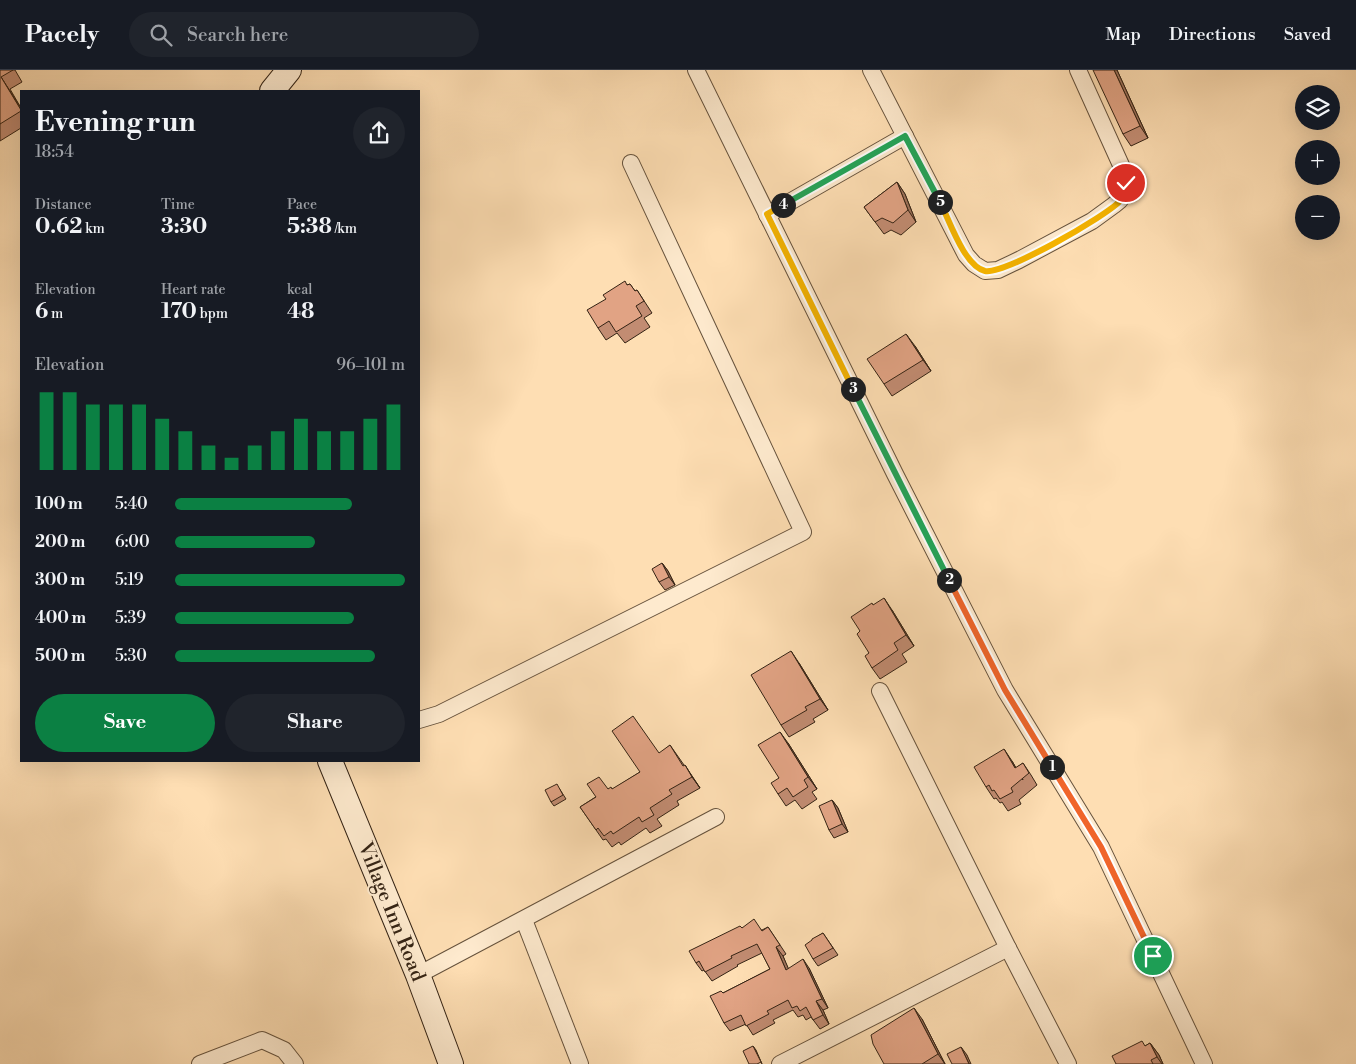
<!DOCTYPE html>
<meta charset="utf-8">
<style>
:root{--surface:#171b24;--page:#20242c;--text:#f1f3f6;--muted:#9ea1a6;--line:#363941;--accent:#0b8043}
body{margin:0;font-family:"Libre Bodoni",serif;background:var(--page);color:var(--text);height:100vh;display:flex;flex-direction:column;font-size:19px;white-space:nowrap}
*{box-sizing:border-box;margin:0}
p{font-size:16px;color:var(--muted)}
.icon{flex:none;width:28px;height:28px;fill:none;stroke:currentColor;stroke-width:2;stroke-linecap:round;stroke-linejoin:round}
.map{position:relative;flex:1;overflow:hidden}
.side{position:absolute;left:20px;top:20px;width:400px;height:672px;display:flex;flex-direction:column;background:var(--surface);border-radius:0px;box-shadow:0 5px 20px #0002}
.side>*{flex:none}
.controls{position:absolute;left:1295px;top:15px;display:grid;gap:10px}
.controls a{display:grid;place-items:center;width:45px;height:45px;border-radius:50%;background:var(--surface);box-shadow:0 5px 20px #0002;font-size:25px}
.pin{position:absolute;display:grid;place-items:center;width:42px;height:42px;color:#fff;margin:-21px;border:2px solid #fff;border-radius:50%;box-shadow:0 1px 5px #0007}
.km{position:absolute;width:25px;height:25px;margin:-12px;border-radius:50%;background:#222;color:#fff;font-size:14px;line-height:25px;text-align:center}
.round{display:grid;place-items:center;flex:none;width:52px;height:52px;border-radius:26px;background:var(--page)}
.overview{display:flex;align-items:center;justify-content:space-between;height:85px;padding:0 15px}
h1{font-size:28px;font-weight:800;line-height:38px}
.stats{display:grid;grid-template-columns:repeat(3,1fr);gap:8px;height:85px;padding:5px 15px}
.stats div{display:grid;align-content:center}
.stats b{font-size:21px;font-weight:800}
.stats small{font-size:14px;font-weight:400}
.stats p{font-size:14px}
.chart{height:140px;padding:10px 15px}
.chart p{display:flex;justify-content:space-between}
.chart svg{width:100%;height:90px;margin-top:5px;stroke:var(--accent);stroke-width:6}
.action{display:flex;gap:10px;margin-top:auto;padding:10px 15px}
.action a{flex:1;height:58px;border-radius:30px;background:var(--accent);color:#fff;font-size:20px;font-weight:800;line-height:58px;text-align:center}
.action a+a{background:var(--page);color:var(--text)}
ul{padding:0 15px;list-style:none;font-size:16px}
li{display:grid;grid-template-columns:80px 60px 1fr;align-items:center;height:38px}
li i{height:12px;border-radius:6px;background:var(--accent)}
header{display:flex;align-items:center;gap:30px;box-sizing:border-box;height:70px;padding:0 25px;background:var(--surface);border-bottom:1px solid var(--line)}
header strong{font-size:24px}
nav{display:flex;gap:28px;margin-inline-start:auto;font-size:18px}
.search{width:350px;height:45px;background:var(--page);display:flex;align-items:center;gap:12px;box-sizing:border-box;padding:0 18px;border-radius:28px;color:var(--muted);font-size:19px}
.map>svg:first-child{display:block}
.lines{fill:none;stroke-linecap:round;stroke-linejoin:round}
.street-casing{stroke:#66523c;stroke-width:18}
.secondary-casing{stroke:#342314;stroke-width:26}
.street{stroke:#feeace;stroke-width:16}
.secondary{stroke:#feeace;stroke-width:24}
.wall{fill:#c28c72;stroke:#342314}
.shaded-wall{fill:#9e725c;stroke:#342314}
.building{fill:#e1a384;stroke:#342314}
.split-1-casing{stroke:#fff;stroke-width:10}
.split-2-casing{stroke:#fff;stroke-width:10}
.split-3-casing{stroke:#fff;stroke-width:10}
.split-4-casing{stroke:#fff;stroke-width:10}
.split-5-casing{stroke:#fff;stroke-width:10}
.split-6-casing{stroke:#fff;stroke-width:10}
.split-1{stroke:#f0652b;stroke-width:6}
.split-2{stroke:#f0652b;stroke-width:6}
.split-3{stroke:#22a559;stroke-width:6}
.split-4{stroke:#f5b400;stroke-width:6}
.split-5{stroke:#22a559;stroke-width:6}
.split-6{stroke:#f5b400;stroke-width:6}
.labels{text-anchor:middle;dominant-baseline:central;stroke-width:4;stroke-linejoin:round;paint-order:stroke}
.street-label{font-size:20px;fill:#342314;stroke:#feeace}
</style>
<header>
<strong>Pacely</strong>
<div class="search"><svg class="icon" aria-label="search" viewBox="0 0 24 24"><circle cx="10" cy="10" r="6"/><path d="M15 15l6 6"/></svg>Search here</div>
<nav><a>Map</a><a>Directions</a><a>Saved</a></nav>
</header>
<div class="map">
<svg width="1356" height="994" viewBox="0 0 1356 994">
<rect width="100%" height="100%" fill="#fedeb3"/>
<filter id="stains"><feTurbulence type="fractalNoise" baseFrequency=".004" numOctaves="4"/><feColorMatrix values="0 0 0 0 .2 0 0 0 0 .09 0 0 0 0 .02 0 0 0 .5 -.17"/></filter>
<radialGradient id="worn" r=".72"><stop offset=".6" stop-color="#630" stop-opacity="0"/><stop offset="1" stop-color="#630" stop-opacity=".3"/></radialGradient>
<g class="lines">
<g class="street-casing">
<g id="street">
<polyline points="696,0 895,404 1005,620 1101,777 1204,994"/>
<polyline points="871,0 966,185 974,194 985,201 998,200 1019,190 1092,151 1114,135 1120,130 1125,121 1126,113 1125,104 1078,0"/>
<polyline points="767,145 905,66"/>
<polyline points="880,621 1008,878 1068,994"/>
<polyline points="419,650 439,644 803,462 631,93"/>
<polyline points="524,850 580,994"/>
<polyline points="418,905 716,747"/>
<polyline points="200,994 262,970 284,980 295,994"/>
<polyline points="780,994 1008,878"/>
</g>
</g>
<g class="secondary-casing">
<g id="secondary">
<polyline points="272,21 289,0"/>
<polyline points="330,691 418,905 451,994"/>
</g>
</g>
<use href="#street" class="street"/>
<use href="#secondary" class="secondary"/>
</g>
<g class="wall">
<polygon points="0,0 15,0 22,12 10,19 21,38 21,58 0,71"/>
<polygon points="1117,0 1148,68 1131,76 1123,64"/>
<polygon points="897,112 905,124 916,152 901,165 891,160 884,164 864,137"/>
<polygon points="630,214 635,221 637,220 652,243 644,248 650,257 625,273 617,263 606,270 598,258 627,215"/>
<polygon points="915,276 931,301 892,326 884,314"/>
<polygon points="662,493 668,501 675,515 665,520 659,512"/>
<polygon points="874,535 892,540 914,576 902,584 907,592 880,609 872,598 869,583 860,561"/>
<polygon points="799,593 828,640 813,649 815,652 789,667 781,655"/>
<polygon points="788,673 817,719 812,722 817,729 802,739 795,730 786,736 778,724 779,708"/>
<polygon points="670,675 684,695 692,706 700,718 677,731 679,735 657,749 662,756 650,763 646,758 621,775 619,772 612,777 606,769 603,770 580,737 608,719 613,719 640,702"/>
<polygon points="1012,691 1016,698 1023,693 1031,705 1037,715 1019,730 1021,734 1008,741 1002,732 1000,733 996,728 994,729 986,717"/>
<polygon points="559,718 566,729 554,736 551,732"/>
<polygon points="832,730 838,738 848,762 834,768 829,760"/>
<polygon points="768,857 786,884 783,886 788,899 809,898 828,938 823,940 829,954 820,959 811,947 806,950 803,945 798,947 793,940 773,950 775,953 753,965 746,954 730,961 724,953 723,923 770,899 762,883 737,895 738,896 712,911 704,900 702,901 696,893 742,858 762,860"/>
<polygon points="823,863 838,885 818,896 813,889 812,870"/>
<polygon points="922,949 945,994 884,994"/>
<polygon points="1150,973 1159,985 1163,994 1116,994"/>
</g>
<g class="shaded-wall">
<polygon points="1114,0 1117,0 1148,68 1140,56"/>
<polygon points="1,7 21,38 21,40"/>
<polygon points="897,112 905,124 916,152 908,140"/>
<polygon points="906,264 915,276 931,301 923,290"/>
<polygon points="662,493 668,501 675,515 669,507"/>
<polygon points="884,528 892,540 914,576 906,565"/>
<polygon points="791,581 799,593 828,640 820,629"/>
<polygon points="780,662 788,673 817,719 808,707"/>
<polygon points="1004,679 1012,691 1023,710 1015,698"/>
<polygon points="685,695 692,706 700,718 692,707"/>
<polygon points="832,730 838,738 848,762 842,754"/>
<polygon points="776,877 783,886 793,909 786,900"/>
<polygon points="803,889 809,898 828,938 822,929"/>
<polygon points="816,931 823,940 829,954 823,945"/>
<polygon points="914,938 922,949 945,994 938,984"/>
<polygon points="1150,973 1159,985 1163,994 1162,994 1157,987"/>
<polygon points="753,976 756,980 762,994"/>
<polygon points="961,977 967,985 971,994 969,994"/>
</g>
<g class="building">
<polygon points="0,0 13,0 1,7 21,40 21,41 0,54"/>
<polygon points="1093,0 1114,0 1140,56 1123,64"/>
<polygon points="897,112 908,140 893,153 882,148 875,152 864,137"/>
<polygon points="625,211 627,215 630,214 635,221 637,220 644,231 636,236 642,246 616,262 609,251 598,258 587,240 606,229 603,225"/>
<polygon points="906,264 923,290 884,314 867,289"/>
<polygon points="662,493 669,507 659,512 652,499"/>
<polygon points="884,528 906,565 894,573 898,580 872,598 865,586 869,583 857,564 860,561 851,547 872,533 873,535"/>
<polygon points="791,581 820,629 805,637 807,640 781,655 751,605"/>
<polygon points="633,646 659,683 670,675 683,696 685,695 692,707 669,720 672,724 650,738 654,745 642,752 639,747 613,764 611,761 604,766 598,758 596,760 580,737 596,727 587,714 599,707 608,719 611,717 612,719 640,702 612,661"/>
<polygon points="780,662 808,707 804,710 808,717 793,727 787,718 778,724 771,713 779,708 758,675"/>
<polygon points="1004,679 1015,698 1023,693 1029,703 1011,718 1013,722 1000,729 994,720 992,721 989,715 986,717 974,697"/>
<polygon points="557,714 563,725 551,732 545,720"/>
<polygon points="832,730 842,754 829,760 819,736"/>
<polygon points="754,849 762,861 768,857 780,875 776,877 786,900 803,889 822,929 816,931 823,945 813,950 806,937 800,941 797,936 792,938 788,930 767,941 769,944 746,956 741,945 724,953 710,926 721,921 723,923 770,899 757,874 731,886 732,888 705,902 699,891 696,893 689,881 740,856 742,858"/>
<polygon points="823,863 833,878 813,889 805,875 812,870 812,869"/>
<polygon points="914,938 938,984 922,994 884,994 873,974 871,965"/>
<polygon points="1142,971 1145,976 1150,973 1157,987 1151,990 1153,994 1116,994 1112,986"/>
<polygon points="753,976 761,992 757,994 749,994 743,981"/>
<polygon points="961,977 969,994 952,994 947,984"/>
</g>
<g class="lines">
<g class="split-1-casing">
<polyline id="split-1" points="1052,697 1101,777 1153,886"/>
</g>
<g class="split-2-casing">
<polyline id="split-2" points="949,510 1005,620 1052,697"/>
</g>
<g class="split-3-casing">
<polyline id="split-3" points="853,319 949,510"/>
</g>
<g class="split-4-casing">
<polyline id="split-4" points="783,135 767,144 853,319"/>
</g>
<g class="split-5-casing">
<polyline id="split-5" points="783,135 905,66 940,132"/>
</g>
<g class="split-6-casing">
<path id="split-6" d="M940 132C949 149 964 196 985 201 1004 205 1105 147 1120 131 1124 126 1125 119 1126 113"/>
</g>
<use href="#split-1" class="split-1"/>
<use href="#split-2" class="split-2"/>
<use href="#split-3" class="split-3"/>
<use href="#split-4" class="split-4"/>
<use href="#split-5" class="split-5"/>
<use href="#split-6" class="split-6"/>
</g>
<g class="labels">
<g class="street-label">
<text transform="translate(391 842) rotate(68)">Village Inn Road</text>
</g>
</g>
<rect width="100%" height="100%" filter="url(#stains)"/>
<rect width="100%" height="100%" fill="url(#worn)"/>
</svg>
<div class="controls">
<a><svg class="icon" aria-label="layers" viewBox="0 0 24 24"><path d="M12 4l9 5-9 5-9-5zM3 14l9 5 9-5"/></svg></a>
<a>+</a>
<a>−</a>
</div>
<div class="pin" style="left:1153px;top:886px;background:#1e9e55"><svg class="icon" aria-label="arrive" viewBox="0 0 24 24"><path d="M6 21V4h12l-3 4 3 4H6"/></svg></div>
<div class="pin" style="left:1126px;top:113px;background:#d93025"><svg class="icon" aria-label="check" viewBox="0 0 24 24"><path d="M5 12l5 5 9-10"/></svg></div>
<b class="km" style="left:1052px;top:697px">1</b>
<b class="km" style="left:949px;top:510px">2</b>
<b class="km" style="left:853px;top:319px">3</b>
<b class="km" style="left:783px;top:135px">4</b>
<b class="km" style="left:940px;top:132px">5</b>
<section class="side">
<div class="overview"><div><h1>Evening run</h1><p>18:54</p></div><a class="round"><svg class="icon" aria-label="share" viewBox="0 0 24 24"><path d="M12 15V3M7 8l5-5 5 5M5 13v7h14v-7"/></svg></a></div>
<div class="stats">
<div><p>Distance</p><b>0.62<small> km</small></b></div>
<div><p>Time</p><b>3:30</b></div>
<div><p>Pace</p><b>5:38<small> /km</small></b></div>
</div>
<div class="stats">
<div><p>Elevation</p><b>6<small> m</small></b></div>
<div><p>Heart rate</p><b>170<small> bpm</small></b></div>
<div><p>kcal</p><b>48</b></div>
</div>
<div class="chart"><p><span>Elevation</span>96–101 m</p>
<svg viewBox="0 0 160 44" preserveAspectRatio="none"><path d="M5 44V6M15 44V6M25 44V12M35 44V12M45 44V12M55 44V19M65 44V25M75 44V32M85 44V38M95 44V32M105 44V25M115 44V19M125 44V25M135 44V25M145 44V19M155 44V12"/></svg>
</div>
<ul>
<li><b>100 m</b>5:40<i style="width:77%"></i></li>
<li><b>200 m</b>6:00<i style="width:61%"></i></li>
<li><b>300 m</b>5:19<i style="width:100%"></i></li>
<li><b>400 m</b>5:39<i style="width:78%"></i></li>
<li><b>500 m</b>5:30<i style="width:87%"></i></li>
</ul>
<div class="action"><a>Save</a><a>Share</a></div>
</section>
</div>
